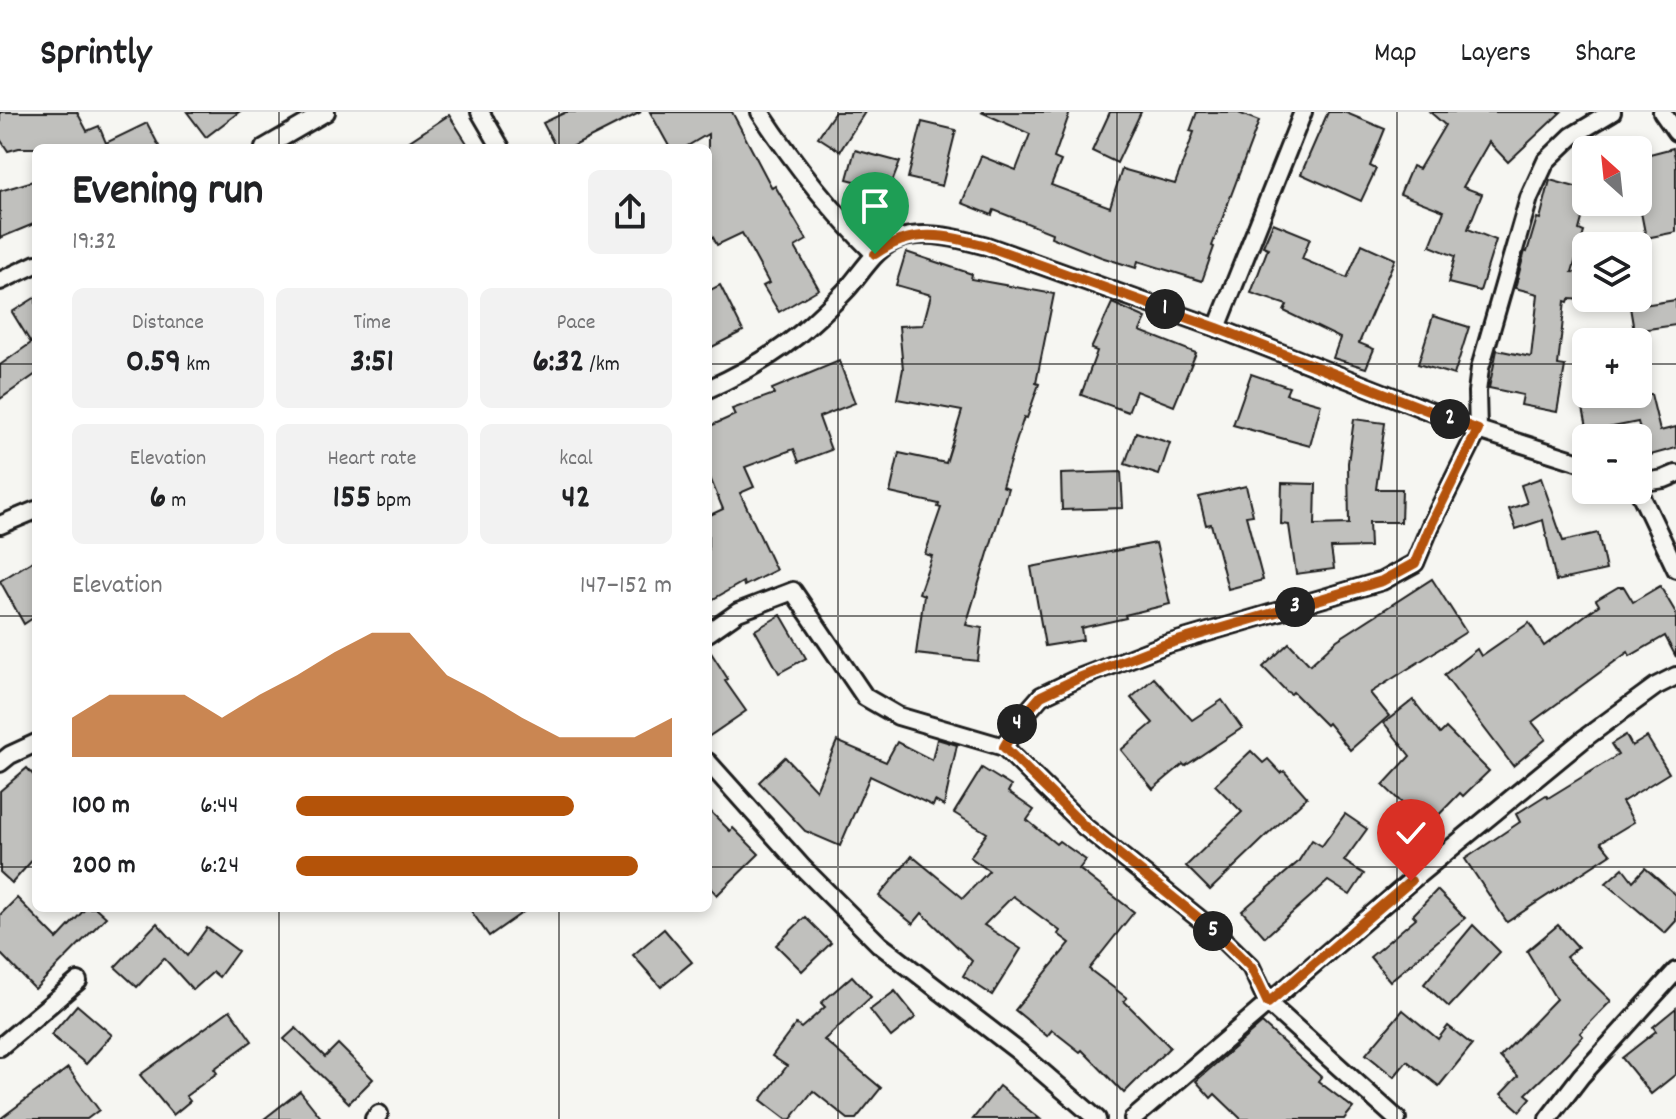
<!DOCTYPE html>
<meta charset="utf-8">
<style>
:root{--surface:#fff;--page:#f2f2f2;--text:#202124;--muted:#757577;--line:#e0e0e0;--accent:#b45309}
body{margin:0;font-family:Dekko,sans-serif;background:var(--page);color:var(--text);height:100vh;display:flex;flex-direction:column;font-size:30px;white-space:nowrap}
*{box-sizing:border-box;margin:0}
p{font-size:26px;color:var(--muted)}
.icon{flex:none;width:44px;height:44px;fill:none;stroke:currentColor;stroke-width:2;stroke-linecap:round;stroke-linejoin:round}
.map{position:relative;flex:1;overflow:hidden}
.sheet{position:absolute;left:32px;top:32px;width:680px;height:768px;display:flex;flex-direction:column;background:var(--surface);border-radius:12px;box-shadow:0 4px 12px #0003}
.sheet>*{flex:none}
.needle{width:52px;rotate:333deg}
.buttons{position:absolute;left:1572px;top:24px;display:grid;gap:16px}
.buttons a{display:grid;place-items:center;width:80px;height:80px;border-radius:12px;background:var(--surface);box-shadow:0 4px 12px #0003;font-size:40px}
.pin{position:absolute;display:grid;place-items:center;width:68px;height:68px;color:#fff;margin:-82px -34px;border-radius:50% 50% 50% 0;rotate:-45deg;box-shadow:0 0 8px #0007}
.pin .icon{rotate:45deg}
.km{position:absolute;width:40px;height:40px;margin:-20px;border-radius:50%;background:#222;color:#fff;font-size:22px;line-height:40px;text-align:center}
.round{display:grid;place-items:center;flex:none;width:84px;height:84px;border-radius:12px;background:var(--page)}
.headline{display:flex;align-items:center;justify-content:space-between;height:136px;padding:0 40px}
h1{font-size:44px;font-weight:700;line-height:60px}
.stats{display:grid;grid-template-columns:repeat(3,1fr);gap:12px;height:136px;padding:8px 40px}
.stats div{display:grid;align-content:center;border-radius:12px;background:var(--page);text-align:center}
.stats b{font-size:34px;font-weight:700}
.stats small{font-size:22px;font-weight:400}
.stats p{font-size:22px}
.chart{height:224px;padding:16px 40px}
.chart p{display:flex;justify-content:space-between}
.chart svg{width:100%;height:144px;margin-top:8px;fill:var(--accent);opacity:.7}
ul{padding:0 40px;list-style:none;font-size:26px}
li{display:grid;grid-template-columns:128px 96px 1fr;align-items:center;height:60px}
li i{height:20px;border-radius:10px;background:var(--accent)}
header{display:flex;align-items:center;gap:48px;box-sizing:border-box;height:112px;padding:0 40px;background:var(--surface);border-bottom:2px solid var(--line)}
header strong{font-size:38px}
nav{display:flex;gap:44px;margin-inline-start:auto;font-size:28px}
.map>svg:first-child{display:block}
.building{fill:#c0c0bd;stroke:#1c1c1c;stroke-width:2}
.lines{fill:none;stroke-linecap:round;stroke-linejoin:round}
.street-casing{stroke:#1c1c1c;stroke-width:22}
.street{stroke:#f6f6f2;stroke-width:16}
.route-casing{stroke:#fff;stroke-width:16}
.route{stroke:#b45309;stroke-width:10}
.grid{fill:none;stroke:#1c1c1c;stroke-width:2;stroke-opacity:0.55}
</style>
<header>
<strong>Sprintly</strong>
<nav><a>Map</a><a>Layers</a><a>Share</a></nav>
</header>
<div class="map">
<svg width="1676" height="1007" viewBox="0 0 1676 1007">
<rect width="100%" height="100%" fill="#f6f6f2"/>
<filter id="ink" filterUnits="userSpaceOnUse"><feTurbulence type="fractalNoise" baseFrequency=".0125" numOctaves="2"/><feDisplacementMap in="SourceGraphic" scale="16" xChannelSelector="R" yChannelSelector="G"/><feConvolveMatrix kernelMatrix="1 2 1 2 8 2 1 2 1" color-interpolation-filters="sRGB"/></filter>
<g filter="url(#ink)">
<g class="building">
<polygon points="0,0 77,0 87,19 99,14 106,31 147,11 160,36 19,36 8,39 0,27"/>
<polygon points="187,0 239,0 206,25"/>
<polygon points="566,0 641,0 570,36 556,36 543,11"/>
<polygon points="650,0 732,0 772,76 775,74 807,128 795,135 819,177 779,200 763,174 769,171 742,121 717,133 708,116 708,22 684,36 670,36"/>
<polygon points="835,0 865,0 840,39 818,25"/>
<polygon points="981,0 1070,0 1054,46 1061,49 1051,73 1110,95 1122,57 1175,72 1194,20 1190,19 1197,0 1236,0 1259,9 1212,134 1214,135 1202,169 1138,149 1136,156 1101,145 1051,125 1052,121 994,98 992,103 962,91 981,44 1016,58 1030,22"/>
<polygon points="1110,0 1141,0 1117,51 1092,39"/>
<polygon points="1328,0 1344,0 1385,17 1370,54 1376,57 1361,89 1301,62"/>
<polygon points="1430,0 1561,0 1508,50 1489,30 1463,75 1482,82 1468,117 1496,128 1480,179 1448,171 1455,144 1430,134 1444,99 1400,82 1412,54 1419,57 1445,13"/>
<polygon points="449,3 470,36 399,36"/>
<polygon points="922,10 956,18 942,74 908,66"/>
<polygon points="1673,36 1676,50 1676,120 1646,126 1638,85 1638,45"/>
<polygon points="855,38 900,50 876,111 862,106 874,74 847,67"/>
<polygon points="36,68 36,111 0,126 0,79"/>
<polygon points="1550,68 1586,78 1586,92 1579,118 1584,120 1572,160 1586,161 1586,188 1569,187 1568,190 1565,189 1558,253 1565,254 1557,300 1521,293 1523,283 1489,276 1497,238 1531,245 1538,182 1515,176 1525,139 1527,140 1537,106 1540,107"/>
<polygon points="1273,111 1310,126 1302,147 1347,166 1362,132 1395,147 1359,231 1374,237 1366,256 1333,246 1340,226 1284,199 1287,193 1251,181 1268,136 1263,134"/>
<polygon points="906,140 972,162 971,167 1054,182 1036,271 1039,272 1027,306 1024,305 1002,374 1008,376 966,513 982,516 978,549 916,542 924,483 919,481 932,444 925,442 941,396 938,395 939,392 890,381 899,341 946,351 962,299 897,287 903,257 899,214 923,213 931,183 896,173"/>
<polygon points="720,173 743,219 708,237 708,179"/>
<polygon points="36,185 36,262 0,287 0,253 31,231 12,200"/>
<polygon points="1676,188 1676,213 1634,219 1630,195"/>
<polygon points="1112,191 1146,206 1140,219 1196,241 1174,294 1136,279 1128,300 1081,283 1097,239 1091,237"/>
<polygon points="1433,204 1469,215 1454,263 1418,252"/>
<polygon points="839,249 855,291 819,305 831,338 799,350 794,337 745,355 754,375 740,381 776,458 744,474 743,470 708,490 708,404 723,397 708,361 708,315 735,303 732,297 774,282 772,277"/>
<polygon points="1251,262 1289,275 1286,282 1321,292 1310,334 1233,313"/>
<polygon points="1580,282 1651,282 1660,319 1676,315 1676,336 1647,344 1638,310 1588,320"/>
<polygon points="1354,307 1385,311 1376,377 1402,377 1401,410 1369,410 1370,435 1331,436 1334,457 1296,462 1289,413 1281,412 1282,371 1316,372 1315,413 1349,412 1348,351"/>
<polygon points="1136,320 1170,331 1159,363 1125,352"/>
<polygon points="1121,360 1123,396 1062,398 1061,362"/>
<polygon points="1541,366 1563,429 1598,421 1606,458 1556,469 1543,408 1516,417 1509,397 1527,391 1521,373"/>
<polygon points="1246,374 1253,403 1246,404 1263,468 1228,477 1211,412 1206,413 1199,385"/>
<polygon points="1156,431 1170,492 1125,503 1126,506 1081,516 1083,528 1045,534 1031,455"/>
<polygon points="36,447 36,504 24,512 0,469"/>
<polygon points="1432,467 1466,520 1370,581 1389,604 1350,638 1328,611 1326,613 1293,580 1291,582 1286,579 1263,555 1289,531 1310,553 1337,528"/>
<polygon points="1660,474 1676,501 1676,545 1665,524 1630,544 1628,540 1532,610 1546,627 1513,654 1444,563 1477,537 1481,544 1529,511 1544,534 1599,493 1596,488 1618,475 1624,475 1633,490"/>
<polygon points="781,503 806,546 779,561 755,518"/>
<polygon points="708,536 728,567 725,569 746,599 708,625"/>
<polygon points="1154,566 1192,608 1222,588 1242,616 1185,654 1183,652 1153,677 1121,638 1153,611 1131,586"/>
<polygon points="1413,588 1440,622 1446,616 1489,659 1463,684 1460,681 1427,715 1383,673 1410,644 1384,611"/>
<polygon points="1626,623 1632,634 1647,625 1669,661 1622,690 1634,710 1601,730 1611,742 1507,810 1465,747 1520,710 1516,702 1546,683 1548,686 1618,643 1611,632"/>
<polygon points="937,627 957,633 944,694 935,689 933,694 870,664 840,734 805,719 759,670 785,645 816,678 837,629 886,650 897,630 932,648"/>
<polygon points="1251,639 1263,651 1268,647 1281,661 1284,659 1307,685 1210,778 1186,754 1242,700 1215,673"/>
<polygon points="27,656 36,666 36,744 12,771 0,760 0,679"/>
<polygon points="982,656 1011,674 1008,680 1034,698 1027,708 1056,732 1059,729 1086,748 1079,757 1134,800 1089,857 1127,886 1124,889 1170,935 1124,981 1082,938 1080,940 1052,918 1047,924 1015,898 1070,831 1058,822 1060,819 1013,784 984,813 1021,837 992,883 963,864 972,849 922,801 913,812 879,784 912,744 963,786 989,759 970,745 987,721 954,701"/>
<polygon points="708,697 730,719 733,716 759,742 717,783 708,773"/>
<polygon points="1345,702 1367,717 1344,749 1364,762 1350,783 1328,769 1265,825 1242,799 1298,750 1312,728 1322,734"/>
<polygon points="1623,756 1633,769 1645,756 1676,783 1676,809 1665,821 1606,771"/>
<polygon points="1437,778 1465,806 1390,869 1370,845 1416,806 1413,803"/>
<polygon points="17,786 57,827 86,796 96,796 106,805 35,877 0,841 0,803"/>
<polygon points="469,796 529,796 489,824"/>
<polygon points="805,805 831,831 802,859 776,833"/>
<polygon points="157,811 187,844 207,816 238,839 219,865 213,860 193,878 164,846 137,875 115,855"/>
<polygon points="1473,813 1500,840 1449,895 1424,872"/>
<polygon points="1558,813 1578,835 1566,845 1611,889 1580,921 1583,924 1557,952 1526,982 1531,986 1520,999 1501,982 1518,964 1500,945 1556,887 1527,839"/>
<polygon points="664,817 692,850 661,875 633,843"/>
<polygon points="852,864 871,885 824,928 881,976 856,1007 848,1007 813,979 791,1007 786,1007 761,988 787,954 772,944 796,912 801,916 825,895 821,891"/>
<polygon points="895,879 916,905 891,925 870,898"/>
<polygon points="77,893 112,923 86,952 51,923"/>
<polygon points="1676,896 1676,962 1651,982 1622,946 1656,919 1653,915"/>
<polygon points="230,898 252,929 214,957 217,961 186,984 190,989 173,1003 140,963"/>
<polygon points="1403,898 1438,927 1448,914 1472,933 1439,974 1407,949 1394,965 1366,942"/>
<polygon points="1262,911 1321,965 1318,969 1353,996 1344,1007 1241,1007 1215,982 1211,986 1196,969"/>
<polygon points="296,916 325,945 338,932 373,967 349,991 284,927"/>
<polygon points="68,956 99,998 87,1007 0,1007"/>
<polygon points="999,974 1040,1007 973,1007"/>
<polygon points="300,979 322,1007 264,1007"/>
</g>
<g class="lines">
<g class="street-casing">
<g id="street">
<polyline points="480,0 501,36"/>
<path d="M760 0C793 50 832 100 875 142"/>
<polyline points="1662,0 1676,20"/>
<polyline points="264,36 326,0"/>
<polyline points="0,169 36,152"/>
<polyline points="1217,216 1303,0"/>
<path d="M708 277C746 260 782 239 812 211 824 200 837 188 848 176 864 158 876 134 901 126 928 118 961 127 987 134L1217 216 1478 318 1586 352"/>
<polyline points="1638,371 1664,367 1676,362"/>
<polyline points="1638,377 1676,457"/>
<polyline points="0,413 36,398"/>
<polyline points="708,521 738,500 793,479 865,585 898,604 1004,635 1020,608 1041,584 1079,566 1164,533 1382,469 1415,451 1430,415 1478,318 1477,280 1480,256 1529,86 1546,49 1572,24 1612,0"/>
<polyline points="1004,635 1085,715 1212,817 1251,855 1268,891 1397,1007"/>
<polyline points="708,650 803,756 879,832 1018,939 1097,1007"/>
<polyline points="0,651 10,643 36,631"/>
<polyline points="0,935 78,869"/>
<polyline points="374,1007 379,1002"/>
<polyline points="1133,1007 1411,769 1585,626 1656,574 1676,564"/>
<polyline points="1548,1007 1581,964 1676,859"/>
</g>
</g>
<use href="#street" class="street"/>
</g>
</g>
<g class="lines" filter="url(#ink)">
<g class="route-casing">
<path id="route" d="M875 142C913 115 945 123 987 134L1217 216 1478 318 1430 415 1415 451 1382 469 1164 533 1079 566 1041 584 1020 608 1004 635 1085 715 1212 817 1251 855 1268 891 1411 769"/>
</g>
<use href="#route" class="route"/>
</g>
<path class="grid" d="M279 0V36M559 0V36M838 0V1007M1117 0V1007M1397 0V1007M0 252H36M708 252H1586M1638 252H1676M0 504H36M708 504H1676M0 755H36M708 755H1676M279 796V1007M559 796V1007"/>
</svg>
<div class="buttons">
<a><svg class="needle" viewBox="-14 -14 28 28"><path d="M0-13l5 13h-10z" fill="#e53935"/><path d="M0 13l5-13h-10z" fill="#757577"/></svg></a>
<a><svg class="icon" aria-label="layers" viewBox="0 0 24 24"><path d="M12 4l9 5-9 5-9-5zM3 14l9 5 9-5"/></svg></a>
<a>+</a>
<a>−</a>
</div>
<div class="pin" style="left:875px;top:142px;background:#1e9e55"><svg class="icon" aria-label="arrive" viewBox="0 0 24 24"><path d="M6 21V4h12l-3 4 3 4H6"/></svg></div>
<div class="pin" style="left:1411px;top:769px;background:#d93025"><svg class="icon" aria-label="check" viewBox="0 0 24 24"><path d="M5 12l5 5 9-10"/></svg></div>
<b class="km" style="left:1165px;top:197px">1</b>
<b class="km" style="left:1450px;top:307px">2</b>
<b class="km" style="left:1295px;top:495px">3</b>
<b class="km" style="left:1017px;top:612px">4</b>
<b class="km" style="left:1213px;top:819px">5</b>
<section class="sheet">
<div class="headline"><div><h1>Evening run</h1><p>19:32</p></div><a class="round"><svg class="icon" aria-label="share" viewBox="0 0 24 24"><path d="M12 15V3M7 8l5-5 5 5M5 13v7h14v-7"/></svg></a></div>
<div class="stats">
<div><p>Distance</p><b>0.59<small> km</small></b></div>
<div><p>Time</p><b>3:51</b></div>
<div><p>Pace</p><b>6:32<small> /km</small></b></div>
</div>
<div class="stats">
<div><p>Elevation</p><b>6<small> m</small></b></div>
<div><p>Heart rate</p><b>155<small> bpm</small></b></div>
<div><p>kcal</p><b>42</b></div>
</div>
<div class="chart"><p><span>Elevation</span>147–152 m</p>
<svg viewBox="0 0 160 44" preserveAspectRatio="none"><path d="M0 44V32L10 25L20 25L30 25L40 32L50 25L60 19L70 12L80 6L90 6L100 19L110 25L120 32L130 38L140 38L150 38L160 32V44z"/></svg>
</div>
<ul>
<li><b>100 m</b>6:44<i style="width:74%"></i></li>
<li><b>200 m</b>6:24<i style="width:91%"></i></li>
</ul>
</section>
</div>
